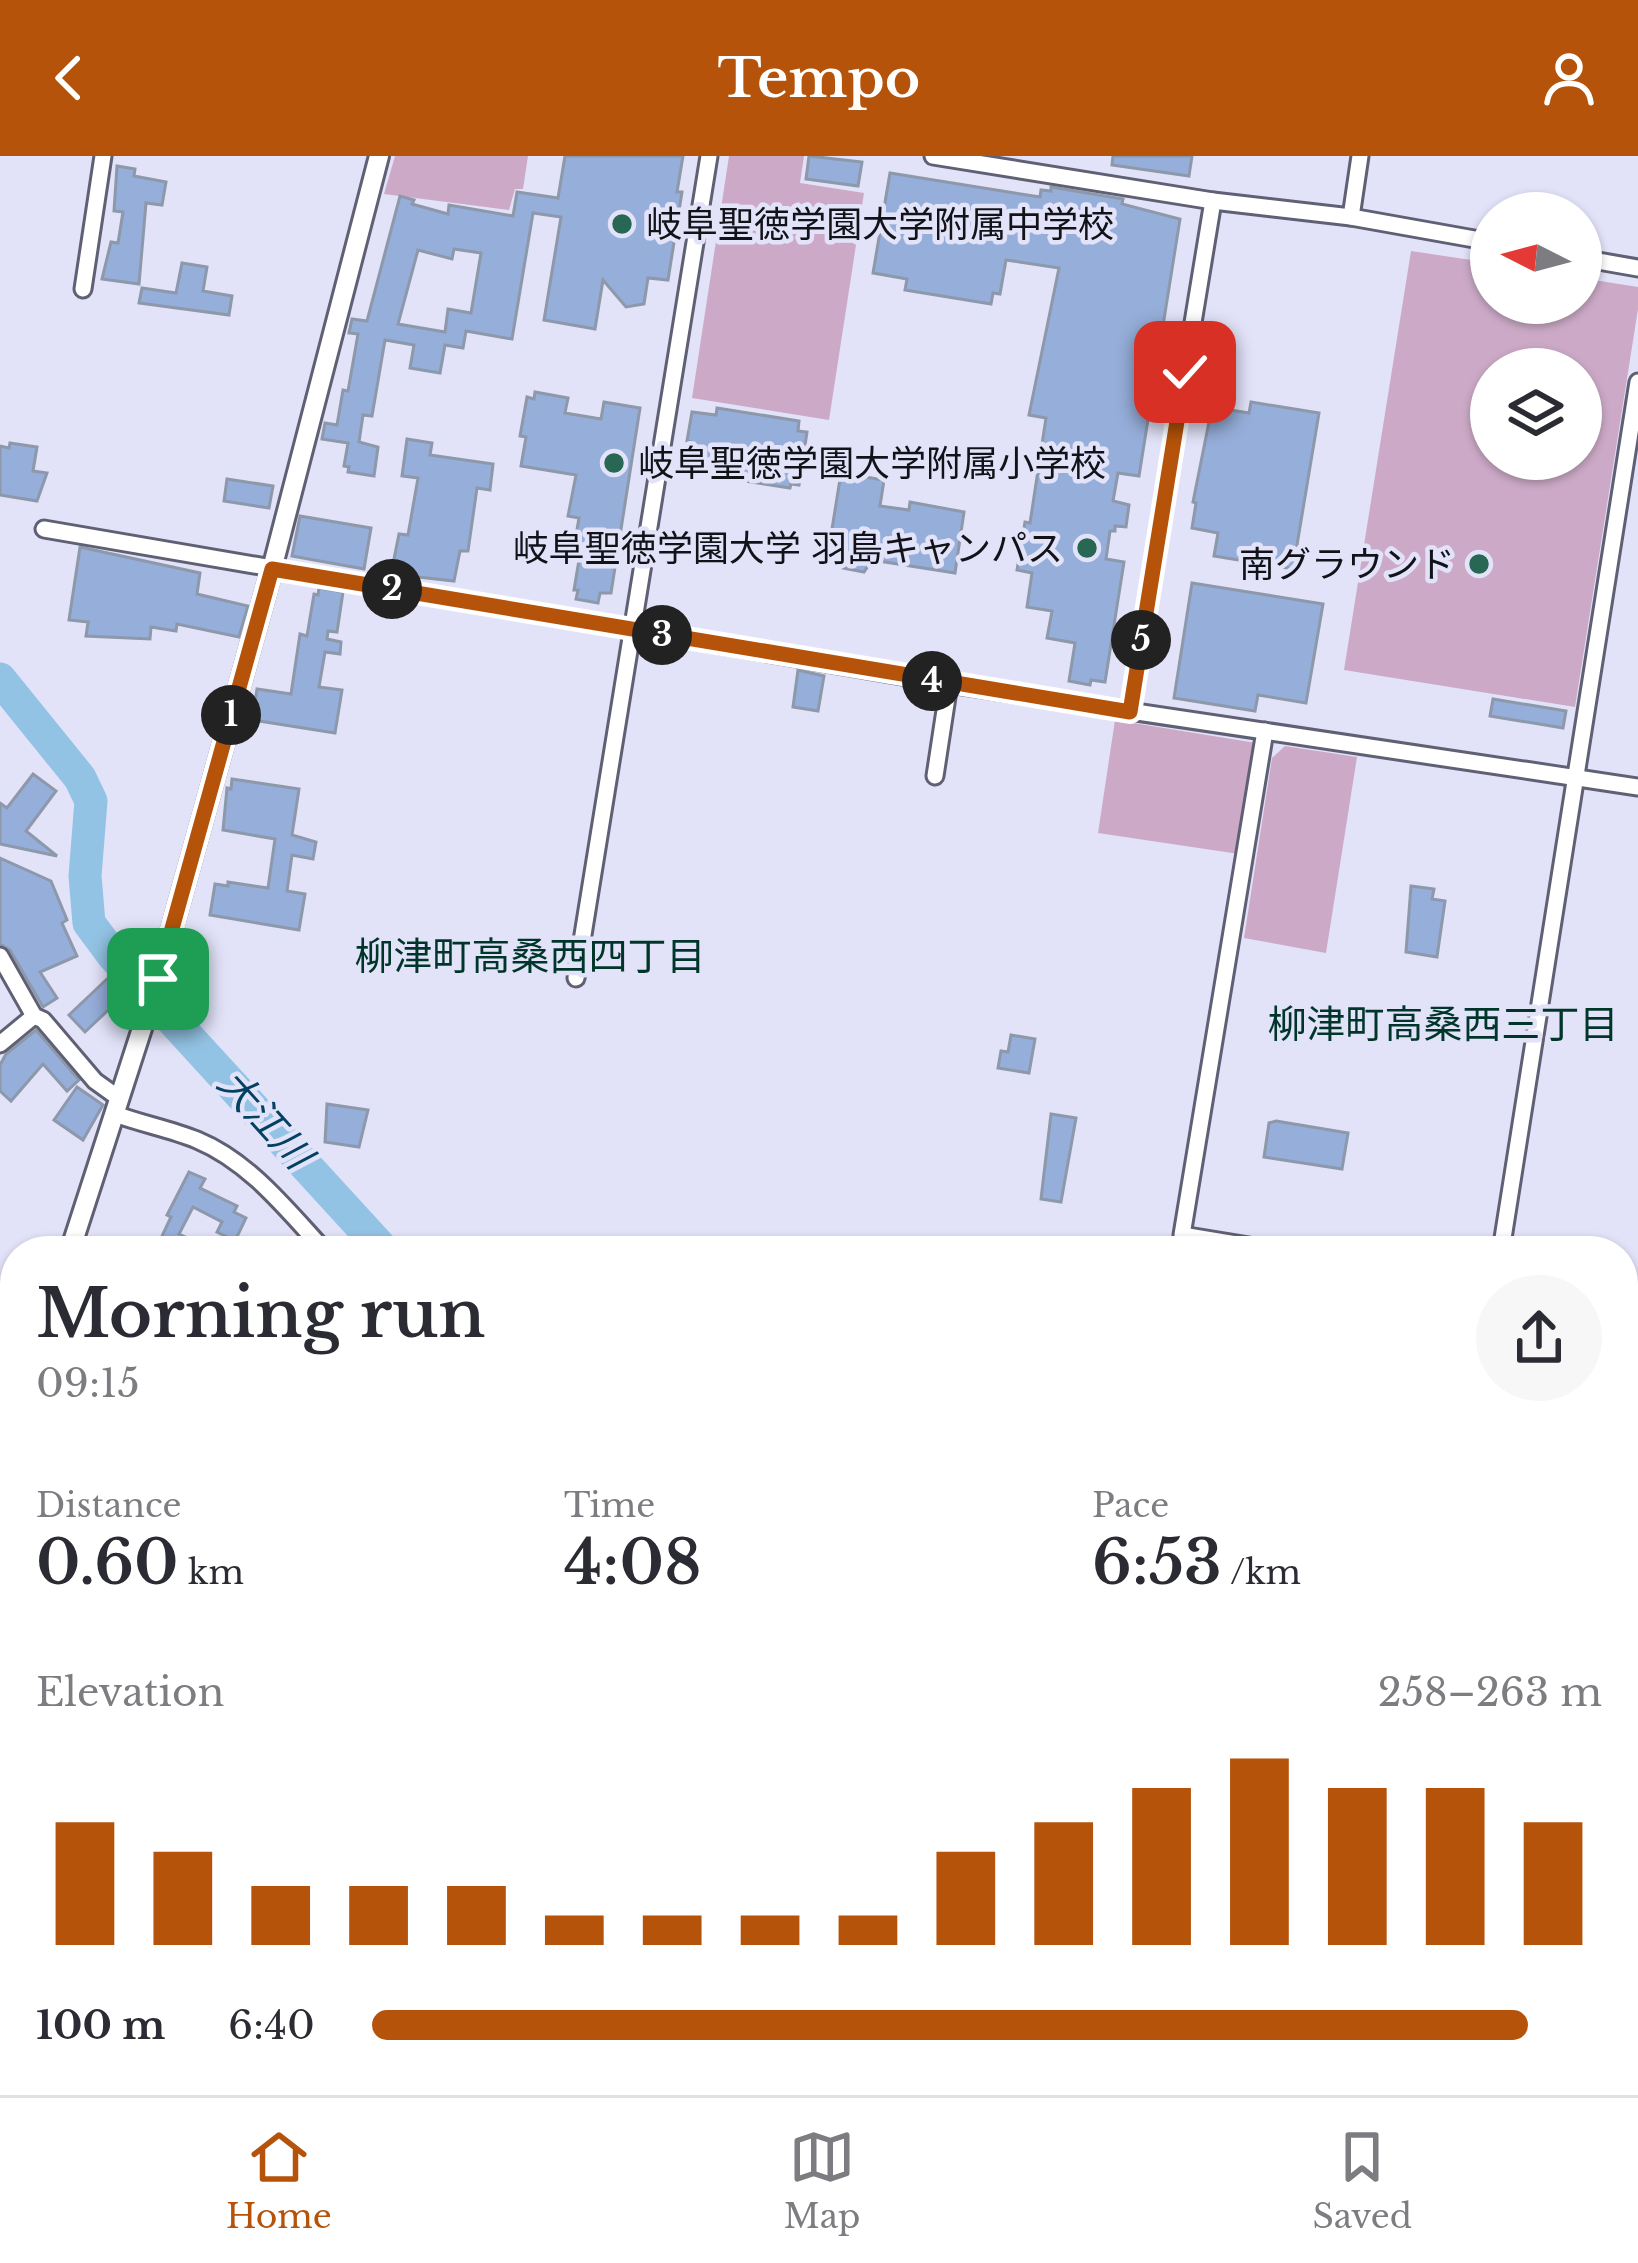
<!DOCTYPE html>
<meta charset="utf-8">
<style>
:root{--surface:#fff;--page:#f7f7f7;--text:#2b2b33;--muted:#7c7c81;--line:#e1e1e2;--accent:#b45309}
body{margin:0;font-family:"Libre Baskerville","Noto Sans JP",serif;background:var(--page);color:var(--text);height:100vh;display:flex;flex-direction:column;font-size:45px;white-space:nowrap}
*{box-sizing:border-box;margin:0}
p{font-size:39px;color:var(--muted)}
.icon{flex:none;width:66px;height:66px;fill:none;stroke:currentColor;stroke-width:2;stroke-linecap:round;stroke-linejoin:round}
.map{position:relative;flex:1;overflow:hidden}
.details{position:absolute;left:0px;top:1080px;width:1638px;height:861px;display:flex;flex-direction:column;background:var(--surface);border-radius:48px 48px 0 0;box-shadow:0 3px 9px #0004}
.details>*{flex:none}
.needle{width:78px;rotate:276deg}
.tools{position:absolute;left:1470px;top:36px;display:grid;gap:24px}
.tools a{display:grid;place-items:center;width:132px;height:132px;border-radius:50%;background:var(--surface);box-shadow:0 3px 9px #0004;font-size:60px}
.pin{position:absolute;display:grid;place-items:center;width:102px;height:102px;color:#fff;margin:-51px;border-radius:24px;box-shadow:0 6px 18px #0006}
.km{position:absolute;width:60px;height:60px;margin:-30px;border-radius:50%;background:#222;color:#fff;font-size:33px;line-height:60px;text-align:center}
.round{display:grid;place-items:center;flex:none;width:126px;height:126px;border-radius:63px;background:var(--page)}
.head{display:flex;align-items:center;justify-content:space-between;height:204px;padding:0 36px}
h1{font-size:66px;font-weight:600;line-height:90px}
.stats{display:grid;grid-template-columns:repeat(3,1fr);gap:18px;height:204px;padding:12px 36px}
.stats div{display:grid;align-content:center}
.stats b{font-size:60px;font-weight:600}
.stats small{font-size:33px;font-weight:400}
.stats p{font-size:33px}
.chart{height:336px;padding:24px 36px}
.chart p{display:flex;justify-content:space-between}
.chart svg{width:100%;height:216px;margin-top:12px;stroke:var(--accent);stroke-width:6}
ul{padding:0 36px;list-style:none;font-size:39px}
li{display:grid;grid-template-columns:192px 144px 1fr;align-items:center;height:90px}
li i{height:30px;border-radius:15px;background:var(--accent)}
header{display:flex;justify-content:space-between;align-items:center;height:156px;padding:0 36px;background:var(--accent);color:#fff;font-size:54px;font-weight:600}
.dock{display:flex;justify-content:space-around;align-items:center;height:168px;border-top:3px solid var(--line);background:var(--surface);font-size:33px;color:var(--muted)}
.dock a{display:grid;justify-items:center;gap:6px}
.dock .on{color:var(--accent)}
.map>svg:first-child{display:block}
.green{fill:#ccaac7;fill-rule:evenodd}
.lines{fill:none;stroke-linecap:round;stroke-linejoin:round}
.stream{stroke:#93c3e4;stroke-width:6}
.river{stroke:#93c3e4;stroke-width:33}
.building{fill:#96aeda;stroke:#8d98ab;stroke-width:3;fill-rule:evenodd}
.minor-casing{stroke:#606074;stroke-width:21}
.tertiary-casing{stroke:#606074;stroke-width:24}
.secondary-casing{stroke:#606074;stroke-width:27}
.minor{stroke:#fff;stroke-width:15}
.tertiary{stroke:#fff;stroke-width:18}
.secondary{stroke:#fff;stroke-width:21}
.route-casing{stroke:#fff;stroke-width:24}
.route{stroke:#b45309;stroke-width:15}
.poi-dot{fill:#276754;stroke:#e2e2f9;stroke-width:4.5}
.labels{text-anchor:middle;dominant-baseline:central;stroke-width:9;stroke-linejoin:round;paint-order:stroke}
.poi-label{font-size:36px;fill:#121219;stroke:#e2e2f9;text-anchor:start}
.neighbourhood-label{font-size:39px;fill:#003629;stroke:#e2e2f9}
.water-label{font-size:39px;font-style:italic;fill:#044263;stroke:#e2e2f9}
</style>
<header><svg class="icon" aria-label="back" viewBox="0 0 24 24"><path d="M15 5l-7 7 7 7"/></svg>Tempo<svg class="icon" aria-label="person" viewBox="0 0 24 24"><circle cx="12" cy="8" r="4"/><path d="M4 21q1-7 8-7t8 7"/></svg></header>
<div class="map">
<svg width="1638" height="1939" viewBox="0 0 1638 1939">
<rect width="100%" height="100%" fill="#e2e2f9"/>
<g class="green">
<polygon points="395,0 528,0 523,33 515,33 509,54 384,38"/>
<polygon points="729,0 804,0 800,27 864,37 829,264 692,242"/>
<path d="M1411 95 1491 107V147H1581V122L1638 131V153L1575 551 1344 514ZM1581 213V303H1491V213Z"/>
<polygon points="1115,564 1256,587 1239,698 1098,677"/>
<polygon points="1285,590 1357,601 1326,797 1244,782 1272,602"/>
</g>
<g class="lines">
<g class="stream">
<polyline points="0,1376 15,1378"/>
<polyline points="597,1926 609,1939"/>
</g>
<g class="river">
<polyline points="0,523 80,622 91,645 85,720 89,767 112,798 384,1095"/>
<polyline points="1623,1925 1624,1939"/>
</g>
</g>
<g class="building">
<path d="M565 0H683L677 36H682L668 124 648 122 644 148 626 151 603 124 595 173 544 164 561 61 533 57 512 183 466 175 463 192 445 189 440 217 410 212 414 189 385 184 372 260 363 259 359 286 378 291 374 320 348 316 349 311 344 310 348 287 322 283 325 267 337 269 343 234 348 235 358 178 349 177 352 163 367 165 400 40 414 44 412 48 448 58 449 49 513 60 517 36 558 42ZM454 93 481 97 471 157 448 153 445 176 398 168 418 94 452 103Z"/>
<polygon points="809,0 862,6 858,30 806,23"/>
<polygon points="1113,0 1192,0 1189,20 1112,9"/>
<polygon points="117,10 135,13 134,20 166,26 162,49 146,47 139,128 102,123 111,86 118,87 123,56 114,55"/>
<polygon points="890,17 1040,41 1041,34 1051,35 1051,31 1123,43 1122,48 1180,63 1139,320 1118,317 1113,345 1129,349 1126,371 1115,370 1115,375 1110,375 1106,403 1124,406 1105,526 1091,524 1090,529 1069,525 1075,487 1047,482 1052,455 1027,451 1032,417 1017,414 1025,366 1030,367 1046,262 1029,259 1059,112 1006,104 1000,138 993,137 991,148 905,134 907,123 873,117"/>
<polygon points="182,107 207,111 203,135 232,140 229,159 139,147 142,132 176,137"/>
<polygon points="535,236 568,242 565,257 601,263 604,246 640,252 611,437 600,437 598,447 576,443 578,434 574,434 581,392 574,391 579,362 568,360 576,319 521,310 526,281 520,280 527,241 534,243"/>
<polygon points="1251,246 1319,257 1293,413 1214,400 1218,377 1192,372 1196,347 1193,346 1212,251 1249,257"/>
<polygon points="717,252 799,265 798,275 807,276 799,329 791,328 790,332 706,319 707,314 691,312 695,287 687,285 692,256 716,259"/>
<polygon points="407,283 432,287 430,299 493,308 490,334 477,332 468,395 460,395 454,425 391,418 399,378 408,379 418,322 402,320"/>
<polygon points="10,287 37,291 33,315 47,317 37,345 0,339 0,290 9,292"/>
<polygon points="841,317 884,324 880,350 909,354 910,346 964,356 955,417 872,404 864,416 843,412 844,406 827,404"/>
<polygon points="227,323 273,330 269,352 224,345"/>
<polygon points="300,360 371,372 364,413 292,400"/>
<polygon points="80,391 200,417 197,438 248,450 239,481 177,468 176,475 151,471 150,483 86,480 88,466 69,464"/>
<polygon points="1192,427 1323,448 1306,547 1258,539 1255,555 1174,542"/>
<polygon points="319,432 343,436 337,476 328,475 327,483 341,486 340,498 325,496 319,531 342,534 335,577 252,564 257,533 291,538 300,478 307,480 314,438 318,439"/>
<polygon points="798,514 824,520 818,555 793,551"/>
<polygon points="1493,543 1566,555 1563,572 1490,560"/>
<polygon points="33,618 56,635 26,675 57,700 0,688 0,647 7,652"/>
<polygon points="232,623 299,633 292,679 316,686 313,703 292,699 287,735 305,738 299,774 210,759 215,728 228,730 228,726 268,732 275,683 223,674 227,632 231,633"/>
<polygon points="0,702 51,725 67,764 62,767 77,800 40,816 57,842 43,851 10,794 0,788"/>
<polygon points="1411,730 1434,733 1432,743 1445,745 1437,801 1406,796"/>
<polygon points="107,823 123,840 85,876 69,859"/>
<polygon points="36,874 79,924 67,935 43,908 11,945 0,935 0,909 6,898"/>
<polygon points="1011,879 1035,883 1029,917 998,912 1001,895 1008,896"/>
<polygon points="77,931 103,949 83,984 54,964"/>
<polygon points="327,948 368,954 359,991 325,986"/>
<polygon points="1051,958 1076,962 1061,1046 1041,1043"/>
<polygon points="1276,965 1348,977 1342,1013 1264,1001 1269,967"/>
<polygon points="189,1016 205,1023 200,1032 237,1050 234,1056 246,1062 235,1085 217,1076 222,1066 193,1051 179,1078 215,1095 155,1095 171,1061 167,1059"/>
<polygon points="0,1511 15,1514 15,1643 0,1641 0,1570 5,1533 0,1532"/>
</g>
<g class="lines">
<g class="minor-casing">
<g id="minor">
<polyline points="933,0 1213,45 1351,61 1491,86"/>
<polyline points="1351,61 1360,0"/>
<polyline points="1581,102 1638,112"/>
<polyline points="83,133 103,0"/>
<polyline points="44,373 949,528 1638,631"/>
<polyline points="1129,556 1213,45"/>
<polyline points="1265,575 1182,1079 1279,1095"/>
<polyline points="935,620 949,528"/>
<polyline points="0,800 34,860 43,864 95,925 120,943"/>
<polyline points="576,822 709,0"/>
<polyline points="0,888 34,860"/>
<path d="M115 958C142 968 170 973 197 984 250 1006 287 1054 325 1095"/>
<polyline points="1501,1095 1638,226"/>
<polyline points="1623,1152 1638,1155"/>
<polyline points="0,1193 15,1200"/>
<polyline points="0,1354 15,1357"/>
<polyline points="0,1746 15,1749"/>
<polyline points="579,1926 591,1939"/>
<polyline points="1170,1926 1245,1939"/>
<polyline points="521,1939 524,1926"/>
</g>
</g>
<g class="tertiary-casing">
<g id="tertiary">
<polyline points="70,1095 158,823 272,413 379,0"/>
<polyline points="1623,1762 1638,1765"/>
</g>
</g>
<g class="secondary-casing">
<g id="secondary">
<polyline points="0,1424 15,1426"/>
<polyline points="99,1926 101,1939"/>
</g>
</g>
<use href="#minor" class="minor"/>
<use href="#tertiary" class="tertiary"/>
<use href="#secondary" class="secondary"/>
</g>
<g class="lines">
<g class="route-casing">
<polyline id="route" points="158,823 272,413 1130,556 1185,216"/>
</g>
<use href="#route" class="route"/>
</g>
<g class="poi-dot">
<circle cx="622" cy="68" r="12"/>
<circle cx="614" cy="307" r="12"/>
<circle cx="1087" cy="392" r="12"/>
<circle cx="1479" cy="408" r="12"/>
</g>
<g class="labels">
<g class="poi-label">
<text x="646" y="68">岐阜聖徳学園大学附属中学校</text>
<text x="638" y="307">岐阜聖徳学園大学附属小学校</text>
<text x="1063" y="392" text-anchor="end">岐阜聖徳学園大学 羽島キャンパス</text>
<text x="1455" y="408" text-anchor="end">南グラウンド</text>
</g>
<g class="neighbourhood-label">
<text x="530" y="800">柳津町高桑西四丁目</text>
<text x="1443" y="868">柳津町高桑西三丁目</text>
</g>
<g class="water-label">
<text transform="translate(265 963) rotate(48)">大江川</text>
</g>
</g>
</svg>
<div class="tools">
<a><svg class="needle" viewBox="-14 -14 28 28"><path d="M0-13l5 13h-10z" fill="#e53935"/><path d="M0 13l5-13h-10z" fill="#7c7c81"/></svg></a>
<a><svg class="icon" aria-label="layers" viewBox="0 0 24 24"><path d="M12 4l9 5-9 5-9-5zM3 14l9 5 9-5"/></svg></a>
</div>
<div class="pin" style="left:158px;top:823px;background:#1e9e55"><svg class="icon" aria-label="arrive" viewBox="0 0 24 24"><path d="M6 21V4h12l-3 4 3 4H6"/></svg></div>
<div class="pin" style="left:1185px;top:216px;background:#d93025"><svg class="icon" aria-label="check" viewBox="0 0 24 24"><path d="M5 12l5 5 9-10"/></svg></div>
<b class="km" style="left:231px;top:559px">1</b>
<b class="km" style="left:392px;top:433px">2</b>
<b class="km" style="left:662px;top:479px">3</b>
<b class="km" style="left:932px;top:525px">4</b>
<b class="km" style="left:1141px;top:484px">5</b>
<section class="details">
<div class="head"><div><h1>Morning run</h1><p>09:15</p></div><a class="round"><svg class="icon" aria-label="share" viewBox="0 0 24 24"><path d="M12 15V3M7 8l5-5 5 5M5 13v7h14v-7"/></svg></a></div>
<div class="stats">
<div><p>Distance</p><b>0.60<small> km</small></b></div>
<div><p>Time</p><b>4:08</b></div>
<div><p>Pace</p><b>6:53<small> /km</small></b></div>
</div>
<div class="chart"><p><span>Elevation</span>258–263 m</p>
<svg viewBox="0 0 160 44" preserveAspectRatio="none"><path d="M5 44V19M15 44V25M25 44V32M35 44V32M45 44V32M55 44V38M65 44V38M75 44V38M85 44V38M95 44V25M105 44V19M115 44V12M125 44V6M135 44V12M145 44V12M155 44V19"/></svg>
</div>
<ul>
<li><b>100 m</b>6:40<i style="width:94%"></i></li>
</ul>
</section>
</div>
<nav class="dock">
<a class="on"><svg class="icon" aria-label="home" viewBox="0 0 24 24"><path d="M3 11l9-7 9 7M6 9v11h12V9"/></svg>Home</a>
<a><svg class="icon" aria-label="map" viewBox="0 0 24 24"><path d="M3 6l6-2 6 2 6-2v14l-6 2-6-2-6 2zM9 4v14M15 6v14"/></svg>Map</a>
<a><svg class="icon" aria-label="saved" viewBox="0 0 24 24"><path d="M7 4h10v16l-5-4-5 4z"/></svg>Saved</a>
</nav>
